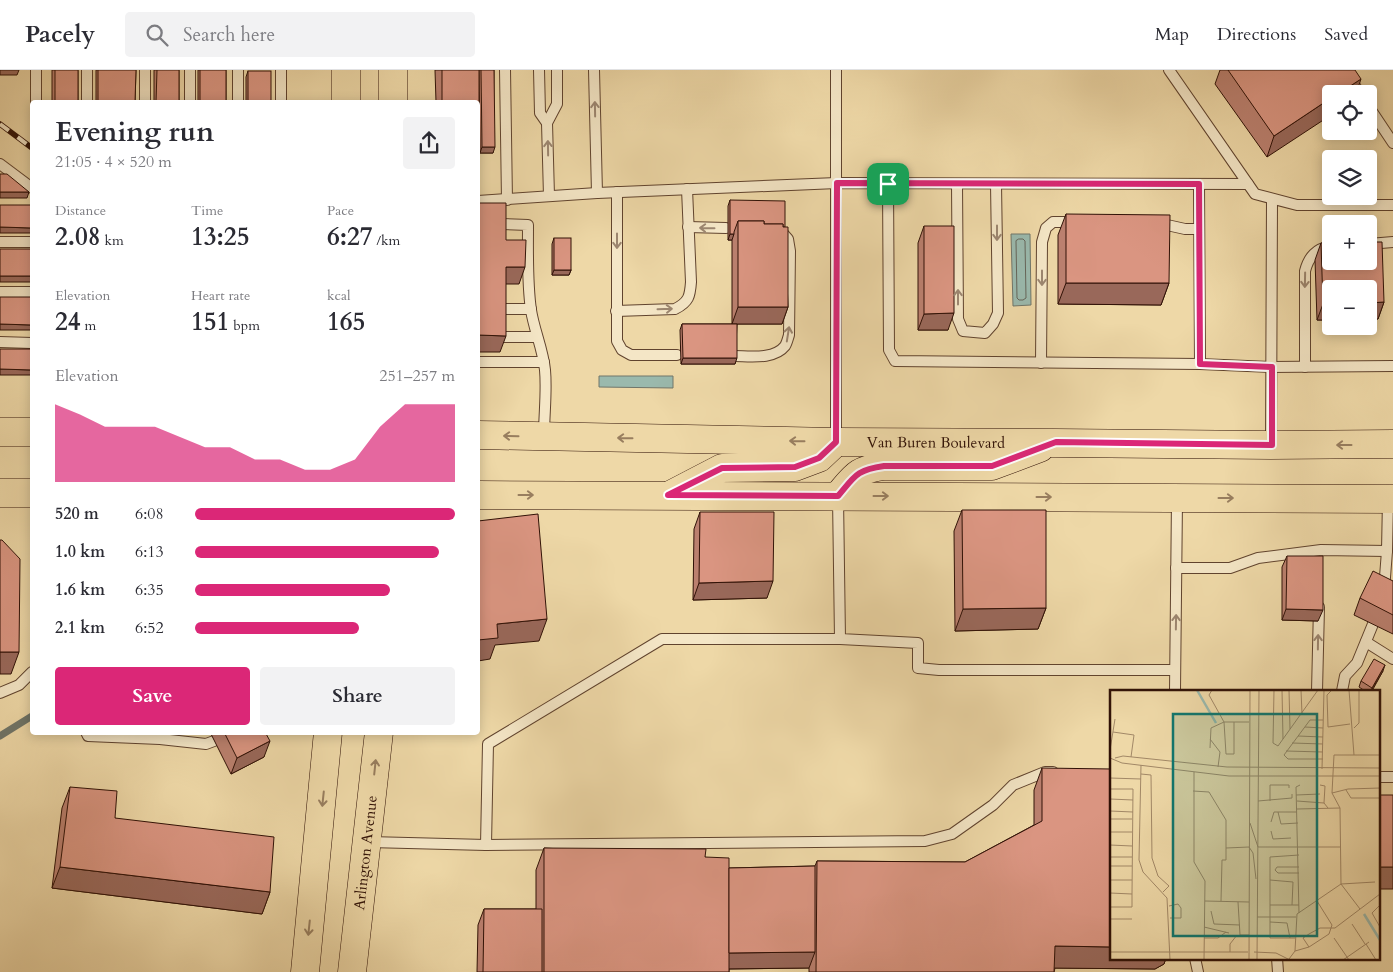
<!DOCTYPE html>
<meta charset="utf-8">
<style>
:root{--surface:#fff;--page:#f2f2f3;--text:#2b2b33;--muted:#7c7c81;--line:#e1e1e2;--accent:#db2777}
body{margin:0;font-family:Cardo,serif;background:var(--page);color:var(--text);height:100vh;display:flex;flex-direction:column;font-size:19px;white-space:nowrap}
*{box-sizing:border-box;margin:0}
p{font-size:16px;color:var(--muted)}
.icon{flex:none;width:28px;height:28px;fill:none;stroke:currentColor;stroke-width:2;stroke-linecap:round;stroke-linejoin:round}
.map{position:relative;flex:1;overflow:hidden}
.sheet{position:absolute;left:30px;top:30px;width:450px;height:635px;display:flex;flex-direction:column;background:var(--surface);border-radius:5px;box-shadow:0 2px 12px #0003}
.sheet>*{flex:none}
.buttons{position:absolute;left:1322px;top:15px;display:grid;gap:10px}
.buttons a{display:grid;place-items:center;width:55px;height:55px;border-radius:5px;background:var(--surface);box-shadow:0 2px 12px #0003;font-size:25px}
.pin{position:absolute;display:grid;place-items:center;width:42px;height:42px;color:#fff;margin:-21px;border-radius:10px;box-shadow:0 2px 8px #0006}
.round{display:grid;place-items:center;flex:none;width:52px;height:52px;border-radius:5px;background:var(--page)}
.head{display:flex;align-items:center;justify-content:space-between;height:85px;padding:0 25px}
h1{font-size:28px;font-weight:700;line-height:38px}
.stats{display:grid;grid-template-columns:repeat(3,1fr);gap:8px;height:85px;padding:5px 25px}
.stats div{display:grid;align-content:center}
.stats b{font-size:25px;font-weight:700}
.stats small{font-size:14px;font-weight:400}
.stats p{font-size:14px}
.chart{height:140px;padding:10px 25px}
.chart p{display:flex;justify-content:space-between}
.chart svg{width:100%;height:90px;margin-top:5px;fill:var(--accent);opacity:.7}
.button{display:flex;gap:10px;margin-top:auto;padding:10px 25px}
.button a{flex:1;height:58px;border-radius:5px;background:var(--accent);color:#fff;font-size:20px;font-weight:700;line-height:58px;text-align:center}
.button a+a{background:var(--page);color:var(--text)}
ul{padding:0 25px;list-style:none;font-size:16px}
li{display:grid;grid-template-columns:80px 60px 1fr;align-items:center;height:38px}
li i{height:12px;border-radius:6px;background:var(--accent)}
header{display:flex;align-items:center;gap:30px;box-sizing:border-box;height:70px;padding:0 25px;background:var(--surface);border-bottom:1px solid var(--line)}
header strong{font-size:24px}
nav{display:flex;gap:28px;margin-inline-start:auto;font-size:18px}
.search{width:350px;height:45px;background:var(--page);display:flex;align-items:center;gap:12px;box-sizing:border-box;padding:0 18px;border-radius:5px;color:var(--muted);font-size:19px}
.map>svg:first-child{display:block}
.water{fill:#9ab9ad;stroke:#70766a}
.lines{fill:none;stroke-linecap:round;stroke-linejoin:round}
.shore{stroke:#65655a;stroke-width:1}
.stream{stroke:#70766a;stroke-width:7}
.service-casing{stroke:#60432e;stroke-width:12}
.primary-casing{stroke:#301106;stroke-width:29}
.service{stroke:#f4e6c6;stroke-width:10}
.primary{stroke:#eed8a7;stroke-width:28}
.rail-casing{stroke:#301106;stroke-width:5.5}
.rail{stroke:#f4e6c6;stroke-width:4;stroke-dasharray:11;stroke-linecap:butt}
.wall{fill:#bb806f;stroke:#301106}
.shaded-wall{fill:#99685a;stroke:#301106}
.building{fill:#da9581;stroke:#301106}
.oneway{stroke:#9c8670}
.oneway2{stroke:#987e5f}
.route-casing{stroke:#fff;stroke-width:10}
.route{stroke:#db2777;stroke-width:6}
.labels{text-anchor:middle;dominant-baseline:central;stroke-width:4.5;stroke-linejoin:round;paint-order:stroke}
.street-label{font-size:15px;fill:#301106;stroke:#f4e6c6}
.inset-river{fill:none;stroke:#9ab9ad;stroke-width:2.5}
.inset-road{fill:none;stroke:#a28867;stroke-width:1}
.view{fill:#0f766e;fill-opacity:0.15;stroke:#0f766e;stroke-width:2.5}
.inset-edge{fill:none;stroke:#301106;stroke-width:2.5}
</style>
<header>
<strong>Pacely</strong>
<div class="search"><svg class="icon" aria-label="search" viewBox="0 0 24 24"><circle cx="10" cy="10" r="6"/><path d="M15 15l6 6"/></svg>Search here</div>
<nav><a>Map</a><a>Directions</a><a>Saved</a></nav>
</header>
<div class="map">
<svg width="1393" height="902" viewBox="0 0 1393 902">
<rect width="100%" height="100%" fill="#eed8a7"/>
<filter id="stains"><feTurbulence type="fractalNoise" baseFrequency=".004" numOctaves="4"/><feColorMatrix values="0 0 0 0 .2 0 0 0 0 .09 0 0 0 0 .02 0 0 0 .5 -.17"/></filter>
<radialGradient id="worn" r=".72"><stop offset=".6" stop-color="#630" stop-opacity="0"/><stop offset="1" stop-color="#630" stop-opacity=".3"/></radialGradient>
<g class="water">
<polygon points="1011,164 1030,164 1031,235 1013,236"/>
<polygon points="599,306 673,306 673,318 599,317"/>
</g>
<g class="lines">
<polygon class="shore" points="1019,169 1023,169 1025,171 1026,228 1023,230 1019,230 1017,228 1016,171"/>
<polyline class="stream" points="0,666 32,646"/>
<g class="service-casing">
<g id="service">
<polyline points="36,0 36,32"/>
<polyline points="87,0 87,32"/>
<polyline points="145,0 145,32"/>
<polyline points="238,0 238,32"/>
<polyline points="281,0 281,32"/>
<polyline points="505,0 507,130"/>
<polyline points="539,0 540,43 547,53"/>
<polyline points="594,0 597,123"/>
<polyline points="836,0 836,371"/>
<polyline points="1169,0 1255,124 1297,135 1393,135"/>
<polyline points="1347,0 1350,8 1360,24"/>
<polyline points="190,32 190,0"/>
<polyline points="1369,37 1393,73"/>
<polyline points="0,94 32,118"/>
<polyline points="888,114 889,280 895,291 1200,294 1271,297 1393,296"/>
<polyline points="957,114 958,249 963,261 985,263 993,254 998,243 996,114"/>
<polyline points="1199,114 1200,294"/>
<polyline points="617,122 617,271 622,280 631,285 677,285"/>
<polyline points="549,126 547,53 557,34 557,0"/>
<polyline points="478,131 597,123 837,113 1248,114"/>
<polyline points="1158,153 1185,159 1199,159"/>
<path d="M500 154 528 155C528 183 527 212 531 240 534 260 543 279 545 300 547 321 544 344 544 366"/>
<polyline points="688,157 726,158"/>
<polyline points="0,172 32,172"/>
<polyline points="1369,174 1393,172"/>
<polyline points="0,222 32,222"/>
<polyline points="500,239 531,239"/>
<path d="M616 241 675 239C689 232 690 226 691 212L687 119"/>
<polyline points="500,267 537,267"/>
<polyline points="0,272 32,273"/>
<path d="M734 286C749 286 774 290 785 276 787 273 788 268 789 265L790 181 788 169 780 160"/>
<polyline points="478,292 544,292"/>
<polyline points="1041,293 1042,172 1046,158 1053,152 1076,152"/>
<path d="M1305 297V201C1309 186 1316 179 1331 176"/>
<polyline points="1271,374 1272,129"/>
<polyline points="838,427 840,569 918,573 918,598 939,600 1175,600"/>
<polyline points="1176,498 1230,498 1258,488 1321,480 1387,481 1388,429"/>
<polyline points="1384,520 1387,481"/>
<polyline points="1366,572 1393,589"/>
<polyline points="1175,621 1177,429"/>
<polyline points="1317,621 1319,537"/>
<polyline points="1342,621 1345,606 1357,593 1373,554"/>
<polyline points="0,623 19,615 32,602"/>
<polyline points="86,662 88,666 160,669 206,674 214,671"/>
<polyline points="1379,707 1393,707"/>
<polyline points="369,772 486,775 925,771 952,764 993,735 1013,715 1045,702 1053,702"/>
<polyline points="486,775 488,674 662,569 840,569"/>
<polyline points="1195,888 1198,902"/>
<polyline points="1277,888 1278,902"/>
</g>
</g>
<g class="primary-casing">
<g id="primary">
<polyline points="346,32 346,0"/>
<polyline points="393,32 393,0"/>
<polyline points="0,362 32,362"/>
<path id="s1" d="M478 365 836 372 1056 373 1271 375 1393 374"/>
<polyline points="0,423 32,423"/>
<polyline points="672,424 722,398 795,397 819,388 836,372"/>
<polyline points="478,425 1393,429"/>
<path d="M838 426C855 406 856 400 884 396H992L1040 378"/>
<polyline points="305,902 328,662"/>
<path id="s2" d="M352 902 379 662"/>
</g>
</g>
<use href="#service" class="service"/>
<use href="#primary" class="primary"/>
<g class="rail-casing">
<polyline id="rail" points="0,54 32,78"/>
</g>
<use href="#rail" class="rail"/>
</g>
<g class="wall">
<rect x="52" y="0" width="26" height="32"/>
<polygon points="96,0 136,0 135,32 96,32"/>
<rect x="154" y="0" width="25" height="32"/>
<rect x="198" y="0" width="28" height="32"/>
<polygon points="435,0 479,0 478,32 436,32"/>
<polygon points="479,0 494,0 493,83 480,83"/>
<polygon points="1220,0 1355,0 1267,87 1215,14"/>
<polygon points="248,1 271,32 246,32 246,7"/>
<polygon points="730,130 785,157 788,237 782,254 737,254 735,294 681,294 680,260 682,254 732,254 732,170 728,170 728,136"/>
<polygon points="1066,144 1169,213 1161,235 1058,234 1058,165"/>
<polygon points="924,156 948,260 918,260 918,173"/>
<polygon points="554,168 571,200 569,205 552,205 552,174"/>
<polygon points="1321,173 1384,232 1378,249 1369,249 1369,219 1331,219 1331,250 1317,250 1315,190"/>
<polygon points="962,440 1046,538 1038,559 955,561 954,461"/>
<polygon points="700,442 767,528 693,530 694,459"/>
<polygon points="1287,486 1318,551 1282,550 1282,497"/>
<polygon points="1393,511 1393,564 1354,545 1360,528"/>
<polygon points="1383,601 1372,621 1365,621 1359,617 1361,611"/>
<polygon points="210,662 265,662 264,687 231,704"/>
<polygon points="1042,698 1112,888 1166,888 1164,894 1155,899 1055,898 1054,902 809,902 809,898 729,899 729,902 477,902 478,855 484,839 536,839 536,800 544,778 705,787 729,798 815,796 817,791 965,792 1034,755 1034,720"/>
<polygon points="70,717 115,748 270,822 262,844 52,818 62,738"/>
</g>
<g class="shaded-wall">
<polygon points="0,0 19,0 17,5 0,5"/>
<polygon points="1361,9 1356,24 1338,24"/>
<polygon points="1331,28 1331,45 1267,87 1274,66"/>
<polygon points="482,77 495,77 493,83 480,83"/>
<polygon points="0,122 29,122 27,128 0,128"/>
<polygon points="0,157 32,158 32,163 0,163"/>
<polygon points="730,164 734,164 732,170 728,170"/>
<polygon points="506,197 525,197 519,214 500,214"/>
<polygon points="554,200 571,200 569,205 552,205"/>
<rect x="0" y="206" width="32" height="6"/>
<polygon points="1066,213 1169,213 1161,235 1058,234"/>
<polygon points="1384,232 1378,249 1369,249 1369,233"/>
<polygon points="1331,233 1331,250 1317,250 1323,234"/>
<polygon points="738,237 788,237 782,254 732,254"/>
<polygon points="954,243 948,260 918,260 924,244"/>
<polygon points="0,254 32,255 32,260 0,260"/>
<polygon points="478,265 506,266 500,282 478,282"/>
<polygon points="683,288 737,288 735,294 681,294"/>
<polygon points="0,299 32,300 32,305 0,305"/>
<polygon points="773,511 767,528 693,530 699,513"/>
<polygon points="1046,538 1038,559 955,561 963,539"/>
<polygon points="1286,539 1323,540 1318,551 1282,550"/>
<polygon points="547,549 539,571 495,575 490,589 478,591 478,570 497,554"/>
<polygon points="0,582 19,582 11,604 0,604"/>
<polygon points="1385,595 1383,601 1371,621 1372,618"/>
<polygon points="270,671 264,687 231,704 237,688"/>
<polygon points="60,797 270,822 262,844 52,818"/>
<rect x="1379" y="797" width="14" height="22"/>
<polygon points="1055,876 1112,877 1112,888 1166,888 1164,894 1155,899 1047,898"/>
<polygon points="815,882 809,898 721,899 727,883"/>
</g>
<g class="building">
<rect x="55" y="0" width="23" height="32"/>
<polygon points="98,0 136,0 135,32 98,32"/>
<polygon points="157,0 179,0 179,32 156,32"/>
<rect x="200" y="0" width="26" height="32"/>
<polygon points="442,0 479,0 479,41 478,41 478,32 442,32"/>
<polygon points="481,0 494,0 495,77 482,77"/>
<polygon points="1228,0 1355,0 1361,9 1338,24 1331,24 1331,28 1274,66"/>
<rect x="248" y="1" width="23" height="31"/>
<polygon points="0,104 7,104 29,122 0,122"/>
<polygon points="730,130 785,131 785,157 783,157 783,154 764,154 764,151 738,151 734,162 734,164 730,164"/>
<polygon points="478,133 506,133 506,170 526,170 525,197 506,197 506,266 478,265"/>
<polygon points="0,135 32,135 32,158 0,157"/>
<polygon points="1066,144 1170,145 1169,213 1066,213"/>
<polygon points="738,151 764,151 764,154 783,154 783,157 788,157 788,237 738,237"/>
<polygon points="924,156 954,156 954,243 924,244"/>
<rect x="554" y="168" width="17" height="32"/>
<polygon points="1369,172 1382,172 1384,232 1369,233 1369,219 1331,219 1331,233 1323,234 1321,173 1331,173 1331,191 1369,191"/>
<rect x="0" y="179" width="32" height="27"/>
<polygon points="0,227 32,227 32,255 0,254"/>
<polygon points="682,254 737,254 737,288 683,288"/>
<polygon points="0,279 32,279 32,300 0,299"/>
<polygon points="962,440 1046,440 1046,538 963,539"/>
<polygon points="700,442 774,442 773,511 699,513"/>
<polygon points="538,444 547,549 497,554 498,568 478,570 478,451"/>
<polygon points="0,470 2,470 20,489 19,582 0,582"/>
<polygon points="1287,486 1323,486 1323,540 1286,539"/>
<polygon points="1373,501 1393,511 1393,545 1360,528"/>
<polygon points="1374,589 1385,595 1372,618 1361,611"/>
<polygon points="224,662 265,662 270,671 237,688"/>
<polygon points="1042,698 1112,699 1112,877 1055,876 1054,902 816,902 817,791 965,792 1042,751"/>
<polygon points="70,717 117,721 115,748 274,767 270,822 60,797"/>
<rect x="1379" y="725" width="14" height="72"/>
<polygon points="544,778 706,779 705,787 729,788 729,902 544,902"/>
<polygon points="815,796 815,882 729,883 729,798"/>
<polygon points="484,839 542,839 542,902 483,902"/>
</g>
<defs><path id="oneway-shaft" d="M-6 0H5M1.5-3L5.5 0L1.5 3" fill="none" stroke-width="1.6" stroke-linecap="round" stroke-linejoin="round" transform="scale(1.25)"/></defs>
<g class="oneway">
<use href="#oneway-shaft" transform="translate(595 39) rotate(-91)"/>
<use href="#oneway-shaft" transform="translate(548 78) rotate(-91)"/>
<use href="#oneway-shaft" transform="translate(707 158) rotate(-179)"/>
<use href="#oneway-shaft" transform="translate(997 163) rotate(90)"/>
<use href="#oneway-shaft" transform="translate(617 171) rotate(90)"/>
<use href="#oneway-shaft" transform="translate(1042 208) rotate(90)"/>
<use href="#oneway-shaft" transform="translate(1305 210) rotate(91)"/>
<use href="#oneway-shaft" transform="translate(958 227) rotate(-90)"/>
<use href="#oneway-shaft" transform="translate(665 239) rotate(-2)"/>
<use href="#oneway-shaft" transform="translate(788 264) rotate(-81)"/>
<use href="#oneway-shaft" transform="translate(1176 552) rotate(-89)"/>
<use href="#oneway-shaft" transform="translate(1318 572) rotate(-89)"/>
</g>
<g class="oneway2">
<use href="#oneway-shaft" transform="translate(511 366) rotate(-179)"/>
<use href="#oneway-shaft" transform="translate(625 368) rotate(-179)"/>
<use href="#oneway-shaft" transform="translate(797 371) rotate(-179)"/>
<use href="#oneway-shaft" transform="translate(1344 375) rotate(180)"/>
<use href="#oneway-shaft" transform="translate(526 425)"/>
<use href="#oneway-shaft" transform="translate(881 426)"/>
<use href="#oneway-shaft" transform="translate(1044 427)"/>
<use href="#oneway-shaft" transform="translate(1226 428)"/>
<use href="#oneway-shaft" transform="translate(375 697) rotate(-84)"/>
<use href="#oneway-shaft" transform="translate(323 729) rotate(96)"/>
<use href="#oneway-shaft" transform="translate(309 858) rotate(96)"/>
</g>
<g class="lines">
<g class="route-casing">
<path id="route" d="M837 113 1199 114 1200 294 1272 297V375L1056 372 992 396H884C856 400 855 406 838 426L668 425 722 398 795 397 819 388 836 372Z"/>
</g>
<use href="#route" class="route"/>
</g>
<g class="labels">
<g class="street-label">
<text stroke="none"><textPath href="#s1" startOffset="458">Van Buren Boulevard</textPath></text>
<text stroke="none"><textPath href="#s2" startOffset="120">Arlington Avenue</textPath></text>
</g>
</g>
<g transform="translate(1110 620)">
<rect width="270" height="270" fill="#eed8a7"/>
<path class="inset-river" d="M87 0 106 33M254 224 270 250"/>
<path class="inset-road" d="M164 0 163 53 168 56 208 0M172 0 173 49M179 0 180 39M191 0 192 24M222 0 217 5 218 37 240 34M239 0 244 65M124 32V64H116L114 32H139M195 37 213 38M244 38 249 33V0M3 42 24 45 21 67M188 46 213 47M100 49 110 62 108 77M182 53 213 54M100 58 101 38 114 32 99 5 102 0M0 60 5 29M176 61 213 62M0 68 12 73 119 86H270M5 68 13 66 117 77 270 78M213 69H178L174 65 200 30H213M31 75 29 170 33 182 57 208 60 270M212 79 214 0M84 82V172L95 191 94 270M31 84 41 85 42 168 48 186 59 196 53 202M0 88 31 89M210 95 215 96 214 113M0 99H23L22 204 0 203M236 100 241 108H270M83 101 99 102 116 130V158M222 103 238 99 270 98M186 105 210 104M0 109 23 110M148 111 182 108V104M160 111V95H179V98M187 111 214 113 218 118M187 119 230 118M0 121 23 122M168 122 171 134 188 133M0 129H22M161 132 164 122H187M140 133 148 157M161 141 163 149 181 148M0 142H22M0 155 22 156M139 157 143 163 146 189M148 157H230M0 167H22M0 176H22M189 177H167L165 180 168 183H189M0 190H22M160 190 183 192 182 215M95 211 139 212M111 211 112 170H116V158L139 157M128 212 130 245H139M160 215H189M270 215 262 223 270 237M59 216 68 214 71 218V228H60M0 217H22V204M250 219 231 194 265 192M101 221 104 234 130 235M189 223 186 97 190 95M147 227H186M0 229H22M160 232 177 233 180 248M242 234 255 254M94 237 119 243M94 248H108L116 242M185 248H160V167L189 165M224 248 239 270M256 254 266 270M199 257 219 244 222 235 207 211M185 261 199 257 193 248 199 244 210 238H225L270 204M0 262H138M120 262V254L127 245M144 262 166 263 180 270M179 269 185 261 187 224 231 194 230 118 222 103 224 65H270M139 270 140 0M147 270 149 0M233 270 259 252"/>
<path class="view" d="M63 24H207V246H63Z"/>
<rect width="270" height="270" class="inset-edge"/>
</g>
<rect width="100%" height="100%" filter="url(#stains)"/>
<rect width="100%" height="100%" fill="url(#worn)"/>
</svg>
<div class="buttons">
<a><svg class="icon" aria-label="locate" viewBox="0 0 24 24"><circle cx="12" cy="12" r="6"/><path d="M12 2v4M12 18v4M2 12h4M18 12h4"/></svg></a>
<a><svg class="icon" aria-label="layers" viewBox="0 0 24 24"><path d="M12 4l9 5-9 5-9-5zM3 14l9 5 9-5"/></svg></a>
<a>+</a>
<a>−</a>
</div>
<div class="pin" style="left:888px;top:114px;background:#1e9e55"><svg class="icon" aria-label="arrive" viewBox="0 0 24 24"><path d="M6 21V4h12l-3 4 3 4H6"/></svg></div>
<section class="sheet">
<div class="head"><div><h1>Evening run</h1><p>21:05 · 4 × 520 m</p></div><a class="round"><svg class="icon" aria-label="share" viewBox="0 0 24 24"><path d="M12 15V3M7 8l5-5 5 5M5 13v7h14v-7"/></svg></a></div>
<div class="stats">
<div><p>Distance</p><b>2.08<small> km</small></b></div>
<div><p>Time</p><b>13:25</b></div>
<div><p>Pace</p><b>6:27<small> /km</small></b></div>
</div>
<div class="stats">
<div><p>Elevation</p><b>24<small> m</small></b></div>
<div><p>Heart rate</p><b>151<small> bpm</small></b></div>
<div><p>kcal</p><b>165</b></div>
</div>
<div class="chart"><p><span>Elevation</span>251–257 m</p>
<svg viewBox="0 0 160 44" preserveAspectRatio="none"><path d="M0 44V6L10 11L20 17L30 17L40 17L50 22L60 27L70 27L80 33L90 33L100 38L110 38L120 33L130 17L140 6L150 6L160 6V44z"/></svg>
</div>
<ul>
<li><b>520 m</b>6:08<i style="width:100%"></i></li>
<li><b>1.0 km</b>6:13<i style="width:94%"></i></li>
<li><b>1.6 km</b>6:35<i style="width:75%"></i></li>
<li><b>2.1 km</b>6:52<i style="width:63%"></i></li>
</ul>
<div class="button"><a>Save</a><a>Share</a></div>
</section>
</div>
